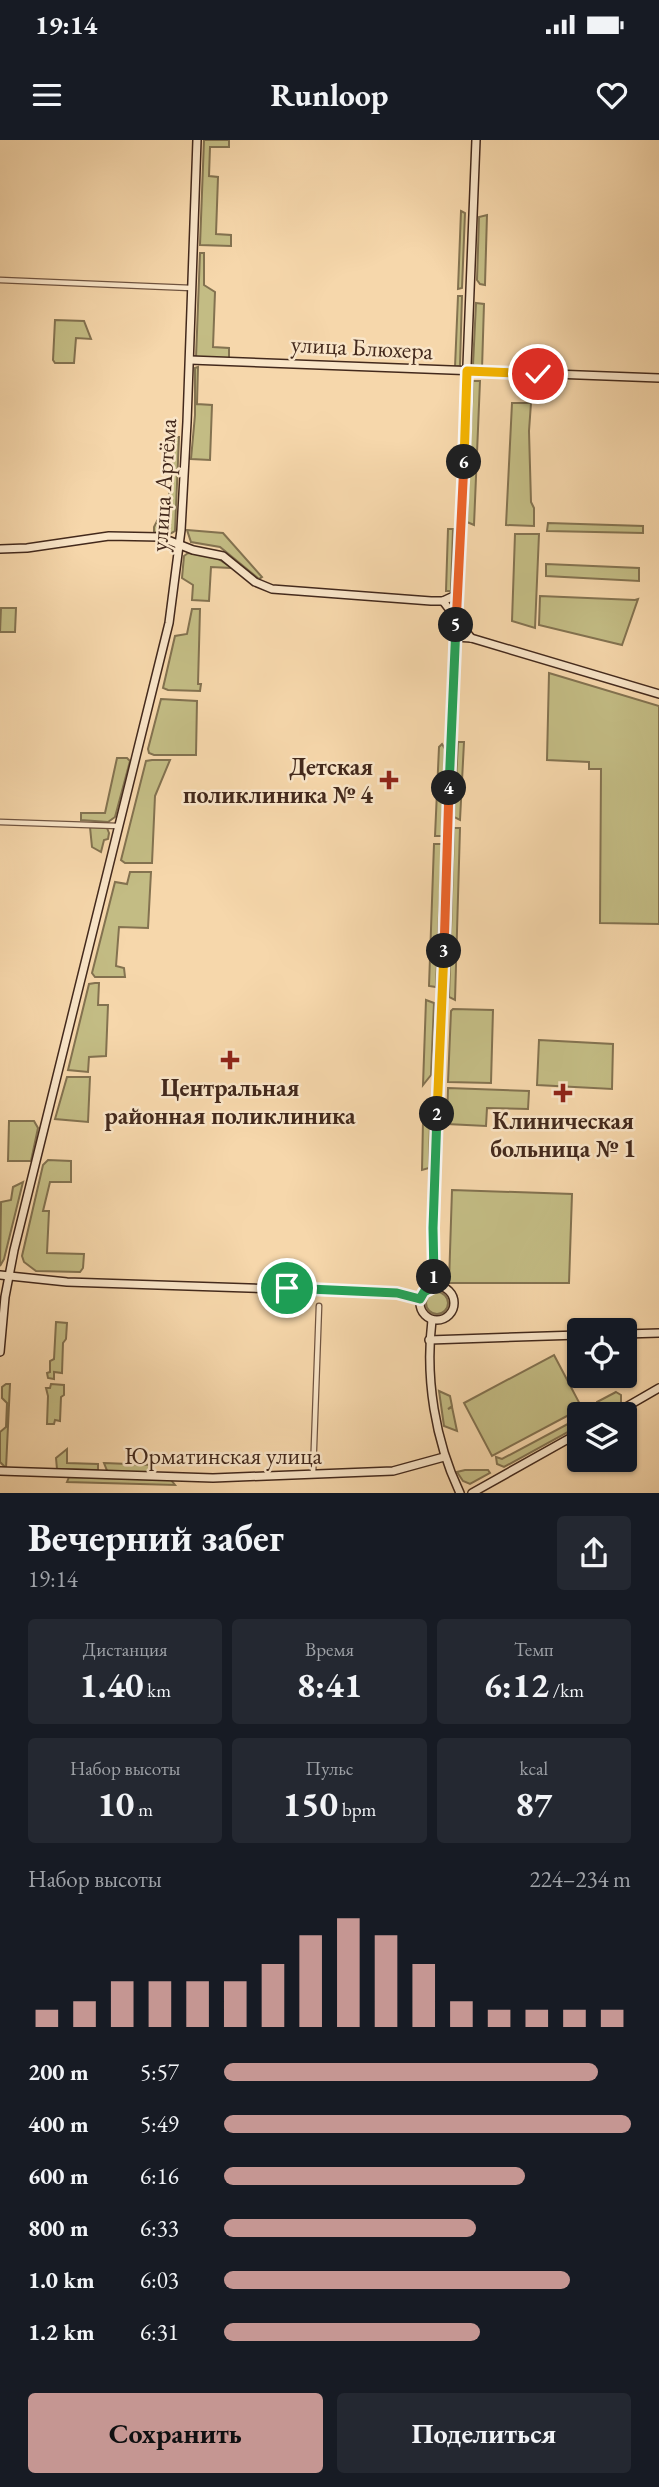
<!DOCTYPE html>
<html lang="ru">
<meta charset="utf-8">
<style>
:root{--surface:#171b24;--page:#242831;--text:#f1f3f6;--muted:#9ea1a6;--accent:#c59692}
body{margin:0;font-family:"EB Garamond",serif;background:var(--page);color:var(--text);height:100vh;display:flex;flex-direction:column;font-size:26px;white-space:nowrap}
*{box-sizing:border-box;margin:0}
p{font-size:23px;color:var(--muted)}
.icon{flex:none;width:38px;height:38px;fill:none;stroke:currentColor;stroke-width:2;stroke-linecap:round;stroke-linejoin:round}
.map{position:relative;height:1353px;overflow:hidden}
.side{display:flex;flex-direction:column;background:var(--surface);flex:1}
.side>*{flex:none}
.fabs{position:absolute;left:567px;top:1178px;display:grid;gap:14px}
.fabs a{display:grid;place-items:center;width:70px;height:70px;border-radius:7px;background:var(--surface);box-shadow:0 2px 5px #0004;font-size:35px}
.pin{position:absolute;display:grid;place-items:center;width:60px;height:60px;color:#fff;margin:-30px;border:4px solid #fff;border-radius:50%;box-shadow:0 2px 7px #0007}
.km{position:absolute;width:35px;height:35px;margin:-18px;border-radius:50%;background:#222;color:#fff;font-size:19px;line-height:35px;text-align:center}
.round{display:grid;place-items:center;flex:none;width:74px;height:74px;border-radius:7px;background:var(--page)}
.overview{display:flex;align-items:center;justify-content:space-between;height:119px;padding:0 28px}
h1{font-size:38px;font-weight:700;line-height:52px}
.stats{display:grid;grid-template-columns:repeat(3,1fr);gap:10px;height:119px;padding:7px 28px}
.stats div{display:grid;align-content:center;border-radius:7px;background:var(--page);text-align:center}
.stats b{font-size:35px;font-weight:700}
.stats small{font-size:19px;font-weight:400}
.stats p{font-size:19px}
.chart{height:196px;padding:14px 28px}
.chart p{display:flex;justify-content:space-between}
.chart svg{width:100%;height:126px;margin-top:7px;stroke:var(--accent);stroke-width:6}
.button{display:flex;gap:14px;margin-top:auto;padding:14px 28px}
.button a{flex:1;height:80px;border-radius:7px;background:var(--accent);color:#111;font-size:28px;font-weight:700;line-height:80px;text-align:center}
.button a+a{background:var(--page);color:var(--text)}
ul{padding:0 28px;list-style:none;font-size:23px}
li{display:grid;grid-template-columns:112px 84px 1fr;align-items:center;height:52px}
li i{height:18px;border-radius:9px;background:var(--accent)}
.status{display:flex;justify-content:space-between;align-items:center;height:49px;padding:0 35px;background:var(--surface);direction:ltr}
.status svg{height:19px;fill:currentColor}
header{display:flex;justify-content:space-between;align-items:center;height:91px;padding:0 28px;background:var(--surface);font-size:32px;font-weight:700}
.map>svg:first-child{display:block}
.green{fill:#c3bc84;stroke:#837250;stroke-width:2}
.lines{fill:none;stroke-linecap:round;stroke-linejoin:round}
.street-casing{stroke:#705440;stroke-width:7}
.secondary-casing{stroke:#43291c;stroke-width:10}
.street{stroke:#f9e5c8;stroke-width:4.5}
.secondary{stroke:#f9e5c8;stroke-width:7}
.split-1-casing{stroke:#fff;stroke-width:14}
.split-2-casing{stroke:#fff;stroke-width:14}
.split-3-casing{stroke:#fff;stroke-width:14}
.split-4-casing{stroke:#fff;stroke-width:14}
.split-5-casing{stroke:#fff;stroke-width:14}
.split-6-casing{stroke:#fff;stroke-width:14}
.split-7-casing{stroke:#fff;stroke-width:14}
.split-1{stroke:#22a559;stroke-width:9}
.split-2{stroke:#22a559;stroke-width:9}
.split-3{stroke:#f5b400;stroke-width:9}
.split-4{stroke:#f0652b;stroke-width:9}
.split-5{stroke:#22a559;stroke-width:9}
.split-6{stroke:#f0652b;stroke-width:9}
.split-7{stroke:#f5b400;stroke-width:9}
.poi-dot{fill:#8f2418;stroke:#f9e5c8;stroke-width:2.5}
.labels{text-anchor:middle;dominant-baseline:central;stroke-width:5;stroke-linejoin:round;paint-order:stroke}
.street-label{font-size:24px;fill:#43291c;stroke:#f9e5c8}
.poi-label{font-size:24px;font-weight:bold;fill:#43291c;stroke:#f9e5c8}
</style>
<div class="status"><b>19:14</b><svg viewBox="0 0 49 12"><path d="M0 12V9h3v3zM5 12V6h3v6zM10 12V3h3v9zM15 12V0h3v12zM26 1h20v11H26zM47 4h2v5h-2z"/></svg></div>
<header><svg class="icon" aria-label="menu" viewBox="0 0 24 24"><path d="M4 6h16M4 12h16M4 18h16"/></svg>Runloop<svg class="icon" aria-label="heart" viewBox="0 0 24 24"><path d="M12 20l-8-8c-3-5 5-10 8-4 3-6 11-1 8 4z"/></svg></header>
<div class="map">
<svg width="659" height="1353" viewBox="0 0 659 1353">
<rect width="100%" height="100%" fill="#f6d7ab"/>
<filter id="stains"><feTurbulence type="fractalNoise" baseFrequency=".00286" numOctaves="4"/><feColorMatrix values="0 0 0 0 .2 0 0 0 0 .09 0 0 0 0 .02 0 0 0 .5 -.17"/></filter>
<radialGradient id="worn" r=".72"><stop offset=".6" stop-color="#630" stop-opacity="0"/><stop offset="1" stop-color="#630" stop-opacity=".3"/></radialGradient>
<g class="green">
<polygon points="204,0 229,0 229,7 210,7 209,36 218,37 216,94 231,95 231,106 200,105"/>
<polygon points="461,71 465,73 462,148 458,149"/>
<polygon points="487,75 485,144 485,145 480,144 477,140 479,77"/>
<polygon points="200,113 204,113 204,145 215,152 213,207 229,208 229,219 196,218"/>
<polygon points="458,156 462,156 460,226 455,227"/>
<polygon points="476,163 484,164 482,229 473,225"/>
<polygon points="55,180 84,181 91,199 76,198 74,223 55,223 53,220"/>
<polygon points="198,227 197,264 212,265 210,320 191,319 195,275 195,228"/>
<polygon points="473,241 480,241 474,385 467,382"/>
<polygon points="512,263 531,263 529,291 531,362 534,368 534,386 506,385"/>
<path d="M174 297H179L175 391C168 396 162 396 154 392V387L169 358Z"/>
<polygon points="548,383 643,386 643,393 547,391"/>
<polygon points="448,389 453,389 451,451 446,451"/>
<polygon points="187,390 223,393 262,437 259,439 220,407 191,402"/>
<polygon points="515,394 539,394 535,488 512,481"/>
<polygon points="188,413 214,416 232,428 211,427 209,461 192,460 193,445 182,438 184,416"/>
<polygon points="546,424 639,428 639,441 546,436"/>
<polygon points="540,456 635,460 638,459 622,505 539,485"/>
<polygon points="1,468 16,468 15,492 0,492"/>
<polygon points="192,469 200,469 198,544 201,544 200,551 168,550 163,548 175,496 187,494"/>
<polygon points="549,533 659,566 659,784 600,783 601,629 589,629 589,622 547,620"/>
<polygon points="161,559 197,561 196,615 154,615 149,613 148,609"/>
<polygon points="458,602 464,602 460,680 454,677"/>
<polygon points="442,604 445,609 442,696 435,696 439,607"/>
<polygon points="117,618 127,618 130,621 115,677 108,682 81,680 81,673 105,673"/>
<polygon points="152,620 170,620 155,656 152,723 125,723 121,720 146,621"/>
<polygon points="90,687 107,688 109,693 108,699 104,700 101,712 92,707"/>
<polygon points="454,688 460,688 455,860 449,857"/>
<polygon points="434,704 442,704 436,847 429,846"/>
<polygon points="130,732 151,732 148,788 119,787 116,826 124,828 125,837 95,837 92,833 115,742 127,744"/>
<polygon points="95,843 99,843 98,865 108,865 106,916 89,917 88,932 68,930 89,844"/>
<polygon points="426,860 434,863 431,935 423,945"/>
<polygon points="453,869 493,870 491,943 448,942 451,871"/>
<polygon points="539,900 613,904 612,949 537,945"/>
<polygon points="67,937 90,937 88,982 55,979"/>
<polygon points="448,948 529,951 528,969 487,968 486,986 447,984"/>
<polygon points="9,981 34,981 38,988 31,1021 8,1021"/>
<polygon points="423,981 430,984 429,1028 422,1030"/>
<polygon points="48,1020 71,1021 71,1042 50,1042 43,1071 49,1071 47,1113 84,1114 83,1128 80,1132 36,1131 24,1122 22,1116 43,1025"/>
<polygon points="23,1042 4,1119 0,1126 1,1062 11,1060 13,1047"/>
<polygon points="452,1050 572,1054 569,1143 449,1143"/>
<circle cx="437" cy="1163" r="11"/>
<polygon points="56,1182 67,1183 66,1199 63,1203 62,1233 54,1232 54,1239 48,1238 47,1233 50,1232 50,1221 54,1219"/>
<polygon points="554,1215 582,1268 492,1316 464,1263"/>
<polygon points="6,1244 10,1244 6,1328 0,1322 0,1292 6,1287 7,1263 2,1258 2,1247"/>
<polygon points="51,1244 64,1245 64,1255 61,1257 60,1281 55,1280 54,1284 47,1284 48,1256 46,1248 50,1248"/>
<polygon points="439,1251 450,1256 452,1266 448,1269 452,1267 457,1291 444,1286"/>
<polygon points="616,1252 621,1255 621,1263 601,1274 586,1274 596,1269 597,1262"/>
<polygon points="579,1278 579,1286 504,1327 497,1324 496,1317 502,1319"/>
<polygon points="67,1309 67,1323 98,1324 98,1330 57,1329 56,1318"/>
<polygon points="104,1323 153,1325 152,1333 108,1333"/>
<polygon points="465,1330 488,1330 490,1333 470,1344 463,1341 457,1332"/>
<polygon points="69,1337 171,1340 175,1345 67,1342"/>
</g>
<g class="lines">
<g class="street-casing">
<g id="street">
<polyline points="0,140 191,148"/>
<polyline points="0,682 118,686"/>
<polyline points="313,1334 319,1166"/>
</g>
</g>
<g class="secondary-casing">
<g id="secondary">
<polyline points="190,220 659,238"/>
<polyline points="0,409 27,408 109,396 160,397 193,410 223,416 255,442 272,449 431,461 443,461 458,454"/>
<polyline points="443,461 471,498"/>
<polyline points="455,497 471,498 659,554"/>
<polyline points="0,1135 67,1142 397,1153 420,1159"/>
<circle cx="437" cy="1163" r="17"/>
<polyline points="435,1146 432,1116 433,1077 476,0"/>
<path d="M432 1180C425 1238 435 1301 460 1353"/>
<polyline points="625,1194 659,1193"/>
<polyline points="429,1200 579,1195"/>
<polyline points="0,1212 5,1157 14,1110 169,483 181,390 187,282 197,0"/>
<polyline points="614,1274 659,1248"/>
<polyline points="0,1331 213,1338 393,1331 444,1317"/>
<polyline points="472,1353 579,1293"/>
</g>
</g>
<use href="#street" class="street"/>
<use href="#secondary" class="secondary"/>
</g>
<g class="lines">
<g class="split-1-casing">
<polyline id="split-1" points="287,1148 397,1153 420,1159 424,1152 435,1146 434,1137"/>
</g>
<g class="split-2-casing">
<polyline id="split-2" points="434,1137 433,1088 437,974"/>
</g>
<g class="split-3-casing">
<polyline id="split-3" points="437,974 444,811"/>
</g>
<g class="split-4-casing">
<polyline id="split-4" points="444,811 449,648"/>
</g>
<g class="split-5-casing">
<polyline id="split-5" points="449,648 456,485"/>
</g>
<g class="split-6-casing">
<polyline id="split-6" points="456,485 464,322"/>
</g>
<g class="split-7-casing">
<polyline id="split-7" points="464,322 467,231 538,234"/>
</g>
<use href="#split-1" class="split-1"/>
<use href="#split-2" class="split-2"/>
<use href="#split-3" class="split-3"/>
<use href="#split-4" class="split-4"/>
<use href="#split-5" class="split-5"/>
<use href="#split-6" class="split-6"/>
<use href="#split-7" class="split-7"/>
</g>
<g class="poi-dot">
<path d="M385.5 629.5h7v7h7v7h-7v7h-7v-7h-7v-7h7z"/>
<path d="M226.5 909.5h7v7h7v7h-7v7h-7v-7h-7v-7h7z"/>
<path d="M559.5 942.5h7v7h7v7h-7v7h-7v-7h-7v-7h7z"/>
</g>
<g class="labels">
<g class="street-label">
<text transform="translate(362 207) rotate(3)">улица Блюхера</text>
<text transform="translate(163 345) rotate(-86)">улица Артёма</text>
<text x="223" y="1315">Юрматинская улица</text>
</g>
<g class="poi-label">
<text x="373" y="626" text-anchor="end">Детская<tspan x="373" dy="28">поликлиника № 4</tspan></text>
<text x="230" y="947">Центральная<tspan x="230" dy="28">районная поликлиника</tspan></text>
<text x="563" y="980">Клиническая<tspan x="563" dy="28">больница № 1</tspan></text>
</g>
</g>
<rect width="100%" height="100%" filter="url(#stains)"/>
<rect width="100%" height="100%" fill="url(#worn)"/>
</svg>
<div class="fabs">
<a><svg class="icon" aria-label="locate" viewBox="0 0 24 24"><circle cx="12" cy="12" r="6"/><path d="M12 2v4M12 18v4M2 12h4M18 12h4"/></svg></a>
<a><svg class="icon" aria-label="layers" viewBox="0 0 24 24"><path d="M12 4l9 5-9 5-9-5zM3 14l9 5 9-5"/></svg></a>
</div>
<div class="pin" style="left:287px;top:1148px;background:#1e9e55"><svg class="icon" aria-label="arrive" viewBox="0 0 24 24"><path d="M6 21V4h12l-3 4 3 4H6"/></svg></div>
<div class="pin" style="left:538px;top:234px;background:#d93025"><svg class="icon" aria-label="check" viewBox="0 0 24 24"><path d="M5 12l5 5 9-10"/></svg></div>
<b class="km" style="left:434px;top:1137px">1</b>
<b class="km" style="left:437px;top:974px">2</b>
<b class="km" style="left:444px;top:811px">3</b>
<b class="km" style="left:449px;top:648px">4</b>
<b class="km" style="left:456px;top:485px">5</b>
<b class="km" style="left:464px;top:322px">6</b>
</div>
<section class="side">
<div class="overview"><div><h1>Вечерний забег</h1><p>19:14</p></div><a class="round"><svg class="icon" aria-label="share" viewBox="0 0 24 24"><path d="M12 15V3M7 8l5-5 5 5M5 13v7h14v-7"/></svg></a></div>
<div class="stats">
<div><p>Дистанция</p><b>1.40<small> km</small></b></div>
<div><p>Время</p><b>8:41</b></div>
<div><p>Темп</p><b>6:12<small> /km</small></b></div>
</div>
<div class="stats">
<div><p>Набор высоты</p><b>10<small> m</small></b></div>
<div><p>Пульс</p><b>150<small> bpm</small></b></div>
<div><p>kcal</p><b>87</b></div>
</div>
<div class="chart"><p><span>Набор высоты</span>224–234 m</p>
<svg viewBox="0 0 160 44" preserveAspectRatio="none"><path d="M5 44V38M15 44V35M25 44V28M35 44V28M45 44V28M55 44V28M65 44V22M75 44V12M85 44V6M95 44V12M105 44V22M115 44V35M125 44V38M135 44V38M145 44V38M155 44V38"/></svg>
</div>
<ul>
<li><b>200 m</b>5:57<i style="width:92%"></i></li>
<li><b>400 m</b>5:49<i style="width:100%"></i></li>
<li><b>600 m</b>6:16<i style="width:74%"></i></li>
<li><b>800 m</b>6:33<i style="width:62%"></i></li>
<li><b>1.0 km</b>6:03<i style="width:85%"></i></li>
<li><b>1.2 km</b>6:31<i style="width:63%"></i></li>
</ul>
<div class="button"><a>Сохранить</a><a>Поделиться</a></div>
</section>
